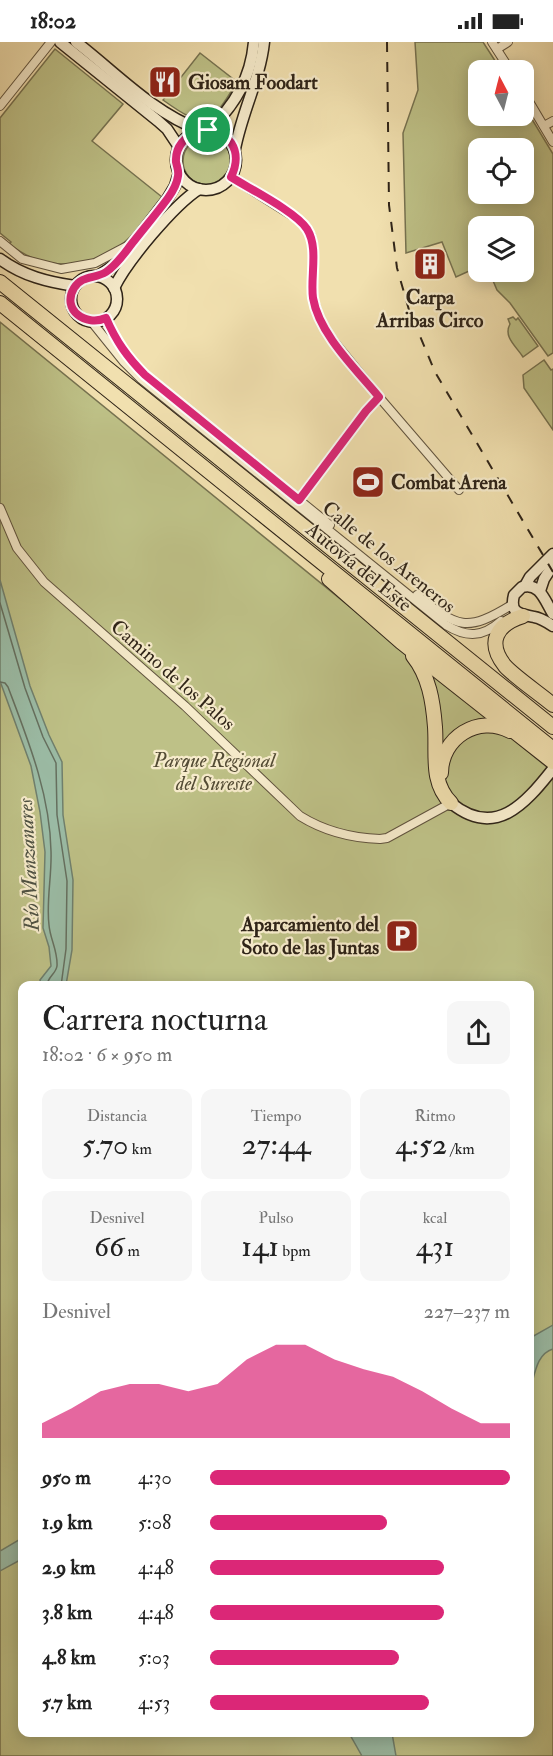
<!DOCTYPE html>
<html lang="es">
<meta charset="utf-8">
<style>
:root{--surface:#fff;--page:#f6f6f6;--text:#222;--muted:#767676;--accent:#db2777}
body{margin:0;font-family:"IM FELL Double Pica",serif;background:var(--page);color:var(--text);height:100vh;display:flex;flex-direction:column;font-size:22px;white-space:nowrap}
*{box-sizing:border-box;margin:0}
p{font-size:20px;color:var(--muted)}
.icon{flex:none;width:33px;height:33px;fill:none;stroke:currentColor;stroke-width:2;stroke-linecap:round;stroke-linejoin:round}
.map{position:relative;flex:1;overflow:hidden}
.details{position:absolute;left:18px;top:939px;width:516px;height:756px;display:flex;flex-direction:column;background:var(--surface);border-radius:12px;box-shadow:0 3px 15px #0003}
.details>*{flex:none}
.needle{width:39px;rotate:353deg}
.buttons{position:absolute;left:468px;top:18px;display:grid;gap:12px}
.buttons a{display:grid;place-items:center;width:66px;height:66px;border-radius:12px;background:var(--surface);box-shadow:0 3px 15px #0003;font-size:30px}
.pin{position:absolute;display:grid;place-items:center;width:51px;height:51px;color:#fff;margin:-26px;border:3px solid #fff;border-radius:50%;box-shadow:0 2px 6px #0007}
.round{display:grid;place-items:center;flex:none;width:63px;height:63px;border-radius:12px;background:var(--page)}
.summary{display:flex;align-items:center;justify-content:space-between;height:102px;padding:0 24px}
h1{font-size:33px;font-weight:600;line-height:45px}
.stats{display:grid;grid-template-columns:repeat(3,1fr);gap:9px;height:102px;padding:6px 24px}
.stats div{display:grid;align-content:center;border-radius:12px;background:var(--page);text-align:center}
.stats b{font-size:30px;font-weight:600}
.stats small{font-size:16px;font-weight:400}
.stats p{font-size:16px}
.chart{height:168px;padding:12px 24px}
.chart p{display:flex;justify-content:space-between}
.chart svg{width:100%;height:108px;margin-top:6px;fill:var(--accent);opacity:.7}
ul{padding:0 24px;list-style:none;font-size:20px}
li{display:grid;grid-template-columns:96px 72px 1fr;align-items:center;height:45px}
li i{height:15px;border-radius:8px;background:var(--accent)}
.status{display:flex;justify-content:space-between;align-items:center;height:42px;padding:0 30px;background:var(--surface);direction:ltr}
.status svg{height:16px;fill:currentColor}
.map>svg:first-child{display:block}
.green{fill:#bec187;stroke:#767250;stroke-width:1.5;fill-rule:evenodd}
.water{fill:#9bbda7;stroke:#70806e;stroke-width:1.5}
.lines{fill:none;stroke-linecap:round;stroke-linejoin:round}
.shore{stroke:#657060;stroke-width:1.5}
.street-casing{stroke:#60533e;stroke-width:10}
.secondary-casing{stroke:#2f2418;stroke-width:13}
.highway-casing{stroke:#2f2418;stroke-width:16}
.street{stroke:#f6ebcb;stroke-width:8}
.secondary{stroke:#f6ebcb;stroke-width:10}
.highway{stroke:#f1e0af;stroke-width:14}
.rail{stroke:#2f2418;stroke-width:2;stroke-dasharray:10 10;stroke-linecap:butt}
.route-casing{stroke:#fff;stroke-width:12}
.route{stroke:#db2777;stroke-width:8}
.labels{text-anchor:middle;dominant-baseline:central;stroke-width:4.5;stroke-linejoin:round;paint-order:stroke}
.poi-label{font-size:20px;font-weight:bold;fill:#2f2418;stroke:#f6ebcb;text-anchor:start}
.street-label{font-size:20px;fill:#2f2418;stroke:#f6ebcb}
.park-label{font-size:20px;font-style:italic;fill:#534b34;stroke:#f6ebcb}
.water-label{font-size:21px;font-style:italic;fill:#4f5243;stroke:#f6ebcb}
</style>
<div class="status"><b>18:02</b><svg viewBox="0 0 49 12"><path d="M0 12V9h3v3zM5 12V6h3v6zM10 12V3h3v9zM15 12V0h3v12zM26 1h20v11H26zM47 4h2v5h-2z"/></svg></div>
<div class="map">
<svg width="553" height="1714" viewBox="0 0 553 1714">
<rect width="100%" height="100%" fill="#f1e0af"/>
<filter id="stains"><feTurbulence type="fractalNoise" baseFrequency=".00333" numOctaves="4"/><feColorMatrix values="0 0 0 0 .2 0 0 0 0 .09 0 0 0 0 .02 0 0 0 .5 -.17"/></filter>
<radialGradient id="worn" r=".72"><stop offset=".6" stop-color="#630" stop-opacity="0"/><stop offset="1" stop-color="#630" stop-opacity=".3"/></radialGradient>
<g class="green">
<path d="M415 0H483L501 28H478V74H524V64L553 112V311L548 314 510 261 497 248 491 234 485 230H524V184H478V225L456 235 442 200 406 211 403 91 418 48ZM478 106H524V152H478Z"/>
<path d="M55 7 123 62 92 99 162 155C151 168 142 183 130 195 107 219 69 228 38 218 28 215 19 209 9 202L11 200 0 191V76Z"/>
<path d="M200 11 237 40C210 85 205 88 163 58Z"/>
<circle cx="207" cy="119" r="24"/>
<path d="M513 275 516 278 518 276 538 304 523 315C516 304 503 295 510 282L508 277Z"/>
<path d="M0 280 553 730V1714H0ZM22 944H530V1690H22Z"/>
<polygon points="544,318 551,328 553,327 553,388 524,346 523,333"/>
</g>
<g class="water">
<polygon points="0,538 30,644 49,693 62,720 63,773 73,838 72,908 66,943 41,943 40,938 51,924 49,905 43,886 45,810 40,770 31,724 0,639"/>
<path d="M553 1283V1307C536 1312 535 1333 530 1348V1296Z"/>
<polygon points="22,1496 22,1517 0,1529 0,1509"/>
<polygon points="349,1691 392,1691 396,1714 362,1714"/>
</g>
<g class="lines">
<g class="shore">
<polyline points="0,561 25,646 43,695 56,721 57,773 67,839 66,907 61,944"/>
<path d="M0 640 5 641 8 645C28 698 50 752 51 809 52 834 46 859 49 883 50 897 58 909 57 924 56 932 47 935 47 944"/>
</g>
<g class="street-casing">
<g id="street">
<polyline points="492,0 510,28"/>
<polyline points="497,7 508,0"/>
<polyline points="524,51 553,100"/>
<polyline points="0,64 51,0"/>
<polyline points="544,84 553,79"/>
<polyline points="231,135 296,176 306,185 311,194 313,204 313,256 319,276 331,296 379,355 459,448"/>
<polyline points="0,199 22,217 61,227 95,221 131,202"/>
<path d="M106 276C116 299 127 315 145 333L330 483"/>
<path d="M91 279 124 320 141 337 446 583C467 596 483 595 501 579"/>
<polyline points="299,457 366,369 379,355"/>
<path d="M0 466 17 506 44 540 185 664 300 774C324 789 352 796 380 797L387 796 451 761"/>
<path d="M417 553C458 586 466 591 513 562"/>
</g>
</g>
<g class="secondary-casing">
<g id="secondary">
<polyline points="60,0 158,79 167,87 179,105"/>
<path d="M76 0C115 30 153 71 200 88"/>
<circle cx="206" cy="118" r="30"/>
<path d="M208 88C234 65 251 35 254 0"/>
<path d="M235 107C242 70 260 37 264 0"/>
<path d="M0 217C23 234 48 240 75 244"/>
<polyline points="98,234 118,221 166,159 175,144 179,131"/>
<circle cx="94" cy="257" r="23"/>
<path d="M114 246C127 219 174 163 199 147"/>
<polyline points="525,544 530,535 553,512"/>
<polyline points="540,549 544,537 553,523"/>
<path d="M553 572C545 559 540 540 522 545L514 553C509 572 521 572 534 575 541 576 547 580 553 584"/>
<path d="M451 761C495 797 525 762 552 728"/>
</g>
</g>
<g class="highway-casing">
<g id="highway">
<polyline points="0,240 553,685"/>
<polyline points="0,261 553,707"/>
<polyline points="329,537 401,600 553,720"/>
<path d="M523 574C497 582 486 600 505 624 515 635 540 652 553 663"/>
<path d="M413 614C429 634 433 659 435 685 437 712 430 740 451 761"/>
<path d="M441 731C441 696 478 672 510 689"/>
</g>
</g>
<use href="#street" class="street"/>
<use href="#secondary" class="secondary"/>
<use href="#highway" class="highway"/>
<polyline class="rail" points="387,0 389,163 397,226 409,268 435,330 553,530"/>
</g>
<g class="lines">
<g class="route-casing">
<path id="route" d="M200 88C229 86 244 109 231 135 250 147 296 170 307 187 319 206 310 235 313 256 319 292 356 327 379 355L366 369 299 458 145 333C127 315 116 299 106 276 86 285 61 268 74 246 82 233 95 237 106 230 118 222 125 210 134 199 145 185 157 171 168 156 173 149 177 142 178 134 179 129 177 125 176 120 175 104 186 94 200 88Z"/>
</g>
<use href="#route" class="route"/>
</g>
<defs>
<g id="restaurant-square" transform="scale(1.725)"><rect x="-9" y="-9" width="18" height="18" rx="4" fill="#8f2418" stroke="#f6ebcb"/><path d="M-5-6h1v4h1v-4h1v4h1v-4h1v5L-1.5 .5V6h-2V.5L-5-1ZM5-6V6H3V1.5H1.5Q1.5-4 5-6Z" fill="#fff"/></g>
<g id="building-square" transform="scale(1.725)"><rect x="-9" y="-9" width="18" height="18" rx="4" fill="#8f2418" stroke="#f6ebcb"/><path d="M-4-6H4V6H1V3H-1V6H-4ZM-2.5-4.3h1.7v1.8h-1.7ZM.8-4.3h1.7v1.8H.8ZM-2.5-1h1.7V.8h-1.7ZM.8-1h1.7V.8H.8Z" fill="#fff"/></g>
<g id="stadium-square" transform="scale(1.725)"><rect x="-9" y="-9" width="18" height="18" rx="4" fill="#8f2418" stroke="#f6ebcb"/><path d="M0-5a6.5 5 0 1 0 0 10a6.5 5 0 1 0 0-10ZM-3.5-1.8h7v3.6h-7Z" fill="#fff"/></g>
<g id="parking-square" transform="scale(1.725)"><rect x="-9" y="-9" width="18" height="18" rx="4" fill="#8f2418" stroke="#f6ebcb"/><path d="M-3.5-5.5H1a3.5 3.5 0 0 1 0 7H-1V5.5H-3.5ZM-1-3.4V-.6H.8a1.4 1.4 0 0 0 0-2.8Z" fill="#fff"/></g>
</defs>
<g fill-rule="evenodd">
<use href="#restaurant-square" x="165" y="40"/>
<use href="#building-square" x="430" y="222"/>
<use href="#stadium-square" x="368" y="440"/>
<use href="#parking-square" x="402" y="894"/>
</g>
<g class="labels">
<g class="poi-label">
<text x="188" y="40">Giosam Foodart</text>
<text x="430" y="255" text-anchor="middle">Carpa<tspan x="430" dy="23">Arribas Circo</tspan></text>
<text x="391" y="440">Combat Arena</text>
<text x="379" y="882" text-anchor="end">Aparcamiento del<tspan x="379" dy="23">Soto de las Juntas</tspan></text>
</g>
<g class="street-label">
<text transform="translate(389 515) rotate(39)">Calle de los Areneros</text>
<text transform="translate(359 525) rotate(39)">Autovía del Este</text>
<text transform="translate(173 633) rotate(41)">Camino de los Palos</text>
</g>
<g class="park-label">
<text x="214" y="718">Parque Regional<tspan x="214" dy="23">del Sureste</tspan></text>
</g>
<g class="water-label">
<text transform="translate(29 823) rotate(-93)">Río Manzanares</text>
</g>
</g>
<rect width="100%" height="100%" filter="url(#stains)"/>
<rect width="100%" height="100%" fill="url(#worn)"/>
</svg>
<div class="buttons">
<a><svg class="needle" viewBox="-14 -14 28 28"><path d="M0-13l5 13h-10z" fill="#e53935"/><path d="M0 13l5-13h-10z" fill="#767676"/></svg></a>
<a><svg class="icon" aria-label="locate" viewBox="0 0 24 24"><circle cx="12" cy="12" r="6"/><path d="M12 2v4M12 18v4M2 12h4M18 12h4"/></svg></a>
<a><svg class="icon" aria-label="layers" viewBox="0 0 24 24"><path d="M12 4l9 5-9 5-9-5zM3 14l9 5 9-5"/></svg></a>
</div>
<div class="pin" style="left:208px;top:88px;background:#1e9e55"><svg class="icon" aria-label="arrive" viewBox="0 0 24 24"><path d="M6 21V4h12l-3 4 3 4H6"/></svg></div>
<section class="details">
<div class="summary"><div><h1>Carrera nocturna</h1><p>18:02 · 6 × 950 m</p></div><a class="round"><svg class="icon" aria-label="share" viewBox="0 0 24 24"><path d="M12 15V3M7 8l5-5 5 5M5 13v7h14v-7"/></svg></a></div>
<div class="stats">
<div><p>Distancia</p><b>5.70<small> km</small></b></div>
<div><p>Tiempo</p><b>27:44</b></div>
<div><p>Ritmo</p><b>4:52<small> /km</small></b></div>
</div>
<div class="stats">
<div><p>Desnivel</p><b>66<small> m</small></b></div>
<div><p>Pulso</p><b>141<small> bpm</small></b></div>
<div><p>kcal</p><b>431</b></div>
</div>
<div class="chart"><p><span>Desnivel</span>227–237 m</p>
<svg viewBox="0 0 160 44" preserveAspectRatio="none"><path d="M0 44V38L10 32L20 25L30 22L40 22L50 25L60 22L70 12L80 6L90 6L100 12L110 16L120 19L130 25L140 32L150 38L160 38V44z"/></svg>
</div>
<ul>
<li><b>950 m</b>4:30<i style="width:100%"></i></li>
<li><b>1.9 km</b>5:08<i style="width:59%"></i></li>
<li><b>2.9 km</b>4:48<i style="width:78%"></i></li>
<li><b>3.8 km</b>4:48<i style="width:78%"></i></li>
<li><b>4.8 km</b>5:03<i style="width:63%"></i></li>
<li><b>5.7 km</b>4:53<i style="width:73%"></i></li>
</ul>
</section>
</div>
